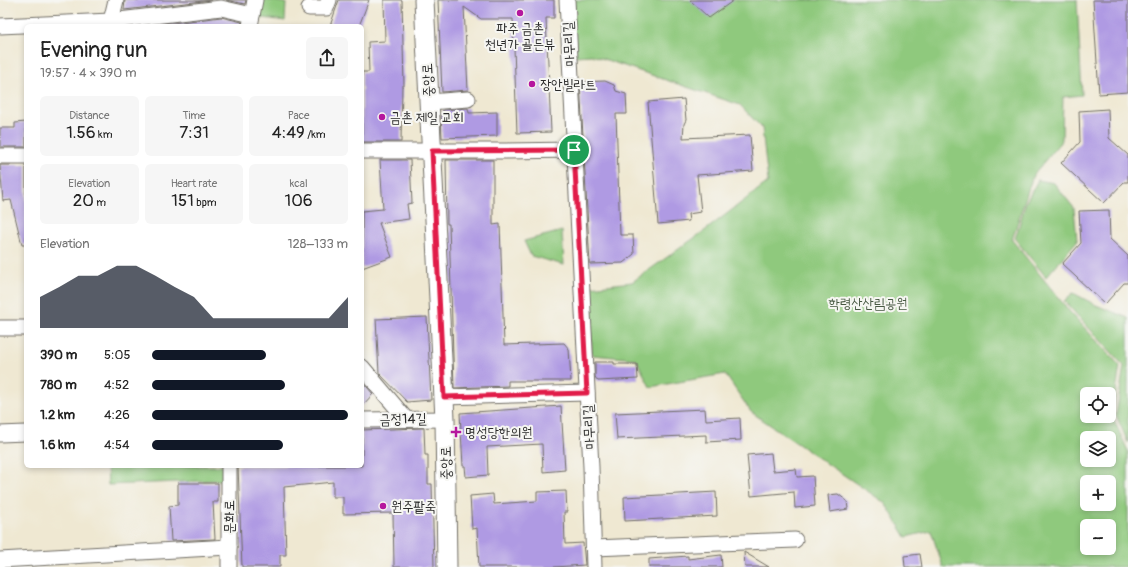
<!DOCTYPE html>
<meta charset="utf-8">
<style>
:root{--surface:#fff;--page:#f6f6f6;--text:#222;--muted:#767676;--accent:#111827}
body{margin:0;font-family:Pangolin,"Poor Story",sans-serif;background:var(--page);color:var(--text);height:100vh;display:flex;flex-direction:column;font-size:15px;white-space:nowrap}
*{box-sizing:border-box;margin:0}
p{font-size:13px;color:var(--muted)}
.icon{flex:none;width:22px;height:22px;fill:none;stroke:currentColor;stroke-width:2;stroke-linecap:round;stroke-linejoin:round}
.map{position:relative;flex:1;overflow:hidden}
.side{position:absolute;left:24px;top:24px;width:340px;height:444px;display:flex;flex-direction:column;background:var(--surface);border-radius:6px;box-shadow:0 2px 6px #0003}
.side>*{flex:none}
.controls{position:absolute;left:1080px;top:387px;display:grid;gap:8px}
.controls a{display:grid;place-items:center;width:36px;height:36px;border-radius:6px;background:var(--surface);box-shadow:0 2px 6px #0003;font-size:20px}
.pin{position:absolute;display:grid;place-items:center;width:34px;height:34px;color:#fff;margin:-17px;border:2px solid #fff;border-radius:50%;box-shadow:0 1px 4px #0007}
.round{display:grid;place-items:center;flex:none;width:42px;height:42px;border-radius:6px;background:var(--page)}
.headline{display:flex;align-items:center;justify-content:space-between;height:68px;padding:0 16px}
h1{font-size:22px;font-weight:600;line-height:30px}
.figures{display:grid;grid-template-columns:repeat(3,1fr);gap:6px;height:68px;padding:4px 16px}
.figures div{display:grid;align-content:center;border-radius:6px;background:var(--page);text-align:center}
.figures b{font-size:17px;font-weight:600}
.figures small{font-size:11px;font-weight:400}
.figures p{font-size:11px}
.chart{height:112px;padding:8px 16px}
.chart p{display:flex;justify-content:space-between}
.chart svg{width:100%;height:72px;margin-top:4px;fill:var(--accent);opacity:.7}
ul{padding:0 16px;list-style:none;font-size:13px}
li{display:grid;grid-template-columns:64px 48px 1fr;align-items:center;height:30px}
li i{height:10px;border-radius:5px;background:var(--accent)}
.map>svg:first-child{display:block}
.green{fill:#8fc97d;stroke:#5d7a54;fill-rule:evenodd}
.building{fill:#af9ae3}
.lines{fill:none;stroke-linecap:round;stroke-linejoin:round}
.minor-casing{stroke:#706d65;stroke-width:17}
.major-casing{stroke:#706d65;stroke-width:21}
.minor{stroke:#fff;stroke-width:15}
.major{stroke:#fff;stroke-width:19}
.route-casing{stroke:#fff;stroke-width:8}
.route{stroke:#e11d48;stroke-width:5}
.poi-dot{fill:#b5179e;stroke:#f6f6f2;stroke-width:1.5}
.labels{text-anchor:middle;dominant-baseline:central;stroke-width:4;stroke-linejoin:round;paint-order:stroke}
.poi-label{font-size:14px;fill:#2b2b2b;stroke:#f6f6f2;text-anchor:start}
.street-label{font-size:14px;fill:#2b2b2b;stroke:#f6f6f2}
.park-label{font-size:14px;fill:#495a44;stroke:#f6f6f2}
</style>
<div class="map">
<svg width="1128" height="567" viewBox="0 0 1128 567">
<rect width="100%" height="100%" fill="#f6f6f2"/>
<filter id="ink" filterUnits="userSpaceOnUse"><feTurbulence type="fractalNoise" baseFrequency=".025" numOctaves="2"/><feDisplacementMap in="SourceGraphic" scale="8" xChannelSelector="R" yChannelSelector="G"/><feConvolveMatrix kernelMatrix="1 2 1 2 8 2 1 2 1" color-interpolation-filters="sRGB"/></filter>
<filter id="wash" filterUnits="userSpaceOnUse"><feTurbulence type="fractalNoise" baseFrequency=".012" numOctaves="4" result="noise"/><feDisplacementMap in="SourceGraphic" scale="16" xChannelSelector="R" yChannelSelector="G"/><feGaussianBlur stdDeviation="0.9" result="paint"/><feColorMatrix in="noise" values="0 0 0 0 0 0 0 0 0 0 0 0 0 0 0 0 0 1.4 0 .05"/><feComposite in="paint" operator="in"/></filter>
<g filter="url(#wash)">
<rect width="100%" height="100%" fill="#efe8d2"/>
<g class="green">
<polygon points="260,0 268,0 286,3 285,21 256,17"/>
<path d="M569 0H1077L1082 95 1063 97 1062 140 1033 175 1012 240 1070 312 1120 366 1112 416 1128 451V567H943L931 531 906 537 885 503 751 412 725 374 650 387 636 359 592 355 590 287 632 282 707 229 768 182 762 128 740 105 592 55 575 56ZM1087 394H1109V416H1087ZM1087 438H1109V460H1087ZM1087 482H1109V504H1087ZM1087 526H1109V548H1087Z"/>
<polygon points="1038,180 1054,183 1074,208 1077,241 1046,277 1015,239 1026,202"/>
<polygon points="562,231 564,265 531,256 524,241"/>
<polygon points="1073,293 1096,305 1128,318 1128,443 1116,415 1124,366 1064,301"/>
<polygon points="107,466 225,466 226,480 108,485"/>
</g>
<g id="blocks">
<g class="building">
<polygon points="125,0 212,0 124,10"/>
<polygon points="226,0 246,0 245,4"/>
<polygon points="339,0 369,0 359,26 330,26"/>
<polygon points="384,0 402,0 404,86 402,86 401,142 362,142 362,72 369,72 368,42 385,41"/>
<polygon points="438,0 554,0 554,18 546,18 551,132 517,133 513,19 481,19 464,7 468,90 442,92"/>
<polygon points="690,0 734,0 709,18"/>
<polygon points="1093,0 1128,0 1128,92 1099,94"/>
<polygon points="221,17 242,22 241,26 157,26 157,25"/>
<polygon points="605,81 614,85 616,91 626,94 627,114 616,114 620,235 633,235 634,254 623,263 590,264 580,82"/>
<polygon points="684,99 686,120 684,124 683,138 750,135 753,171 697,175 701,212 688,214 689,221 658,224 648,102"/>
<polygon points="468,108 469,113 497,112 497,136 442,138 441,114 443,114 443,110"/>
<polygon points="1108,109 1109,138 1128,155 1128,182 1124,182 1104,203 1061,163 1080,142 1079,111"/>
<polygon points="26,122 26,147 0,147 0,128 15,128 15,123"/>
<polygon points="380,160 410,160 412,203 407,204 409,219 379,223 392,257 362,268 362,211 383,209"/>
<polygon points="446,160 493,160 493,225 500,224 504,345 564,343 569,349 571,381 508,381 508,386 454,388 449,224 447,224"/>
<polygon points="0,165 26,165 26,245 22,245 11,200 3,201"/>
<polygon points="1109,210 1110,239 1128,256 1128,283 1124,283 1105,304 1062,264 1081,243 1079,211"/>
<polygon points="427,317 431,400 407,402 379,373 376,319"/>
<polygon points="595,362 614,362 614,364 637,364 638,379 598,381 595,377"/>
<polygon points="362,381 373,394 362,406"/>
<polygon points="561,406 565,470 543,472 542,444 487,447 488,475 466,477 465,466 463,466 460,413"/>
<polygon points="705,409 706,420 740,418 741,440 706,442 706,435 617,439 615,413"/>
<polygon points="424,428 425,455 428,455 428,484 432,484 434,567 394,567 393,513 343,514 343,497 333,497 333,482 284,487 286,555 280,555 280,567 242,567 238,466 362,466 362,430"/>
<polygon points="771,453 773,471 796,469 797,477 813,476 815,506 795,508 794,492 751,496 747,455"/>
<polygon points="178,483 218,483 218,502 213,502 215,539 171,541 169,506 178,505"/>
<polygon points="566,491 567,512 564,512 565,544 583,543 585,565 554,567 479,567 477,528 472,529 470,496 493,494 494,504 537,501 537,492"/>
<polygon points="716,492 717,516 625,521 624,497"/>
<polygon points="838,494 847,501 848,509 830,512 828,495"/>
<polygon points="744,552 769,567 745,567"/>
<polygon points="920,554 922,567 905,567 904,556"/>
<polygon points="721,555 722,567 649,567 649,559 688,556 688,559"/>
</g>
</g>
</g>
<g filter="url(#ink)">
<use href="#blocks" fill-opacity="0" stroke="#706d65" stroke-width="1"/>
<g class="lines">
<g class="minor-casing">
<g id="minor">
<polyline points="567,0 591,467 594,567"/>
<polyline points="309,8 326,8 329,0"/>
<polyline points="111,21 116,0"/>
<polyline points="0,26 111,21 221,8 252,15"/>
<polyline points="250,26 255,0"/>
<polyline points="430,102 468,99"/>
<polyline points="362,151 506,151 574,150"/>
<polyline points="0,156 26,156"/>
<polyline points="0,328 26,328"/>
<polyline points="362,367 406,419"/>
<polyline points="444,397 587,393"/>
<polyline points="362,420 445,419"/>
<polyline points="0,434 26,433"/>
<polyline points="594,548 795,540"/>
<polyline points="0,560 229,547"/>
<polyline points="229,567 229,466"/>
</g>
</g>
<g class="major-casing">
<polyline id="major" points="424,0 445,419 447,567"/>
</g>
<use href="#minor" class="minor"/>
<use href="#major" class="major"/>
</g>
</g>
<g class="lines" filter="url(#ink)">
<g class="route-casing">
<polygon id="route" points="574,150 587,393 444,397 432,151"/>
</g>
<use href="#route" class="route"/>
</g>
<g class="poi-dot">
<circle cx="520" cy="13" r="4"/>
<circle cx="532" cy="84" r="4"/>
<circle cx="382" cy="117" r="4"/>
<path d="M454 426h4v4h4v4h-4v4h-4v-4h-4v-4h4z"/>
<circle cx="383" cy="506" r="4"/>
</g>
<g class="labels">
<g class="poi-label">
<text x="520" y="28" text-anchor="middle">파주 금촌<tspan x="520" dy="16">천년가 골든뷰</tspan></text>
<text x="540" y="84">장안빌라트</text>
<text x="390" y="117">금촌 제일 교회</text>
<text x="465" y="432">명성당한의원</text>
<text x="391" y="506">원주팥죽</text>
</g>
<g class="street-label">
<text transform="translate(569 44) rotate(-93)">마무리길</text>
<text transform="translate(428 80) rotate(-93)">중앙로</text>
<text transform="translate(403 419) rotate(-1)">금정14길</text>
<text transform="translate(589 427) rotate(-93)">마무리길</text>
<text transform="translate(446 463) rotate(-91)">중앙로</text>
<text transform="translate(229 517) rotate(-90)">문화로</text>
</g>
<g class="park-label">
<text x="868" y="303">학령산산림공원</text>
</g>
</g>
</svg>
<div class="controls">
<a><svg class="icon" aria-label="locate" viewBox="0 0 24 24"><circle cx="12" cy="12" r="6"/><path d="M12 2v4M12 18v4M2 12h4M18 12h4"/></svg></a>
<a><svg class="icon" aria-label="layers" viewBox="0 0 24 24"><path d="M12 4l9 5-9 5-9-5zM3 14l9 5 9-5"/></svg></a>
<a>+</a>
<a>−</a>
</div>
<div class="pin" style="left:574px;top:150px;background:#1e9e55"><svg class="icon" aria-label="arrive" viewBox="0 0 24 24"><path d="M6 21V4h12l-3 4 3 4H6"/></svg></div>
<section class="side">
<div class="headline"><div><h1>Evening run</h1><p>19:57 · 4 × 390 m</p></div><a class="round"><svg class="icon" aria-label="share" viewBox="0 0 24 24"><path d="M12 15V3M7 8l5-5 5 5M5 13v7h14v-7"/></svg></a></div>
<div class="figures">
<div><p>Distance</p><b>1.56<small> km</small></b></div>
<div><p>Time</p><b>7:31</b></div>
<div><p>Pace</p><b>4:49<small> /km</small></b></div>
</div>
<div class="figures">
<div><p>Elevation</p><b>20<small> m</small></b></div>
<div><p>Heart rate</p><b>151<small> bpm</small></b></div>
<div><p>kcal</p><b>106</b></div>
</div>
<div class="chart"><p><span>Elevation</span>128–133 m</p>
<svg viewBox="0 0 160 44" preserveAspectRatio="none"><path d="M0 44V25L10 19L20 12L30 12L40 6L50 6L60 12L70 19L80 25L90 38L100 38L110 38L120 38L130 38L140 38L150 38L160 25V44z"/></svg>
</div>
<ul>
<li><b>390 m</b>5:05<i style="width:58%"></i></li>
<li><b>780 m</b>4:52<i style="width:68%"></i></li>
<li><b>1.2 km</b>4:26<i style="width:100%"></i></li>
<li><b>1.6 km</b>4:54<i style="width:67%"></i></li>
</ul>
</section>
</div>
